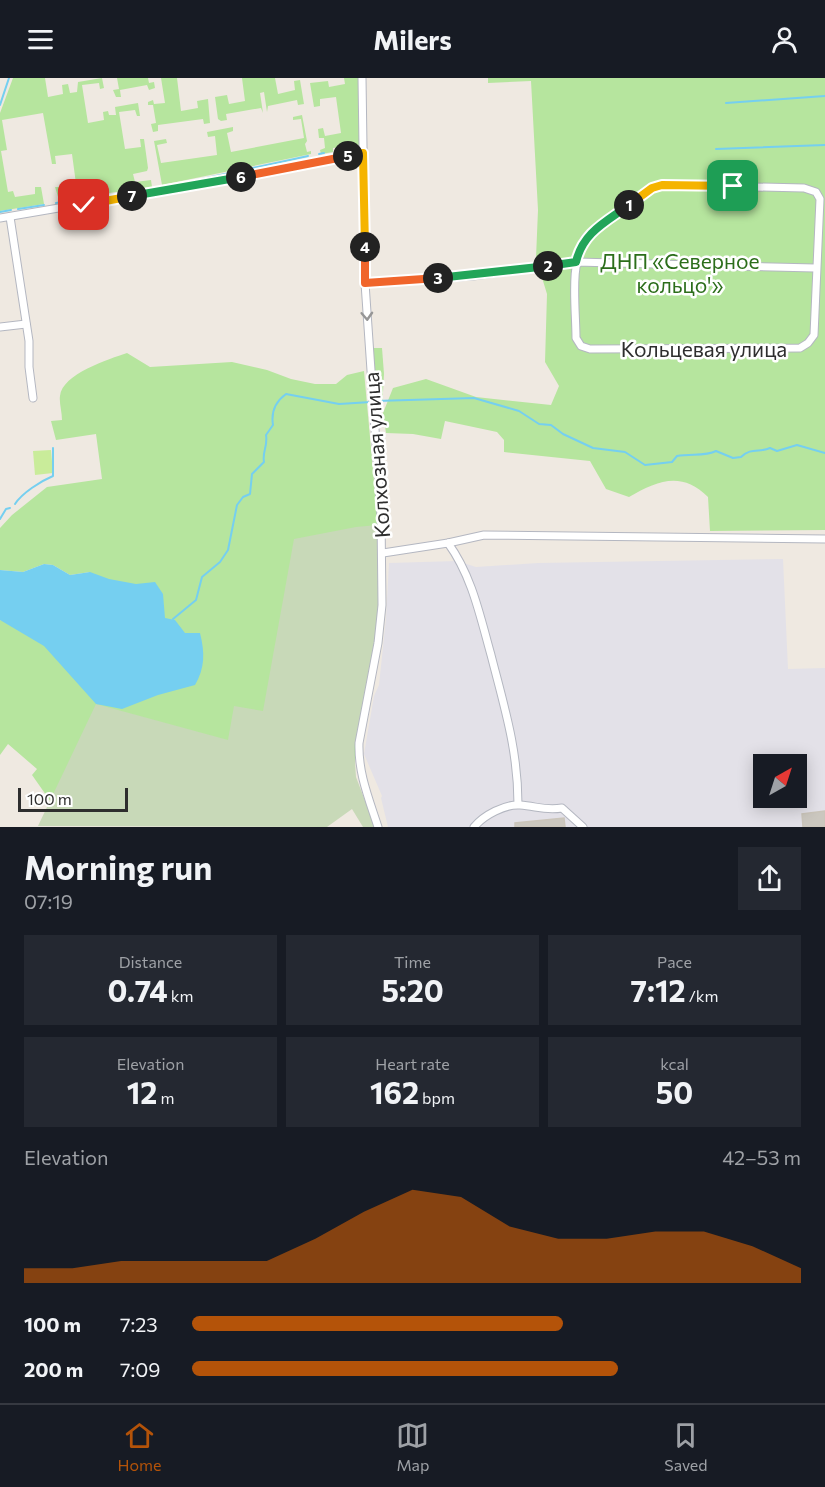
<!DOCTYPE html>
<meta charset="utf-8">
<style>
:root{--surface:#171b24;--page:#242831;--text:#f1f3f6;--muted:#9ea1a6;--line:#363941;--accent:#b45309}
body{margin:0;font-family:Commissioner,sans-serif;background:var(--page);color:var(--text);height:100vh;display:flex;flex-direction:column;font-size:22px;white-space:nowrap}
*{box-sizing:border-box;margin:0}
p{font-size:20px;color:var(--muted)}
.icon{flex:none;width:33px;height:33px;fill:none;stroke:currentColor;stroke-width:2;stroke-linecap:round;stroke-linejoin:round}
.map{position:relative;height:749px;overflow:hidden}
.sheet{display:flex;flex-direction:column;background:var(--surface);flex:1}
.sheet>*{flex:none}
.needle{width:39px;rotate:39deg}
.controls{position:absolute;left:753px;top:676px;display:grid;gap:12px}
.controls a{display:grid;place-items:center;width:54px;height:54px;border-radius:0px;background:var(--surface);box-shadow:0 3px 15px #0003;font-size:30px}
.scale{position:absolute;left:18px;bottom:15px;width:110px;box-sizing:border-box;padding-left:6px;border:3px solid #2e2e2e;border-top:0;font-size:16px;line-height:21px;white-space:nowrap;color:#2e2e2e;-webkit-text-stroke:4px #fff;paint-order:stroke}
.pin{position:absolute;display:grid;place-items:center;width:51px;height:51px;color:#fff;margin:-26px;border-radius:12px;box-shadow:0 3px 9px #0006}
.km{position:absolute;width:30px;height:30px;margin:-15px;border-radius:50%;background:#222;color:#fff;font-size:16px;line-height:30px;text-align:center}
.round{display:grid;place-items:center;flex:none;width:63px;height:63px;border-radius:0px;background:var(--page)}
.overview{display:flex;align-items:center;justify-content:space-between;height:102px;padding:0 24px}
h1{font-size:33px;font-weight:700;line-height:45px}
.figures{display:grid;grid-template-columns:repeat(3,1fr);gap:9px;height:102px;padding:6px 24px}
.figures div{display:grid;align-content:center;border-radius:0px;background:var(--page);text-align:center}
.figures b{font-size:30px;font-weight:700}
.figures small{font-size:16px;font-weight:400}
.figures p{font-size:16px}
.chart{height:168px;padding:12px 24px}
.chart p{display:flex;justify-content:space-between}
.chart svg{width:100%;height:108px;margin-top:6px;fill:var(--accent);opacity:.7}
ul{padding:0 24px;list-style:none;font-size:20px}
li{display:grid;grid-template-columns:96px 72px 1fr;align-items:center;height:45px}
li i{height:15px;border-radius:8px;background:var(--accent)}
header{display:flex;justify-content:space-between;align-items:center;height:78px;padding:0 24px;background:var(--surface);font-size:27px;font-weight:700}
.tabs{display:flex;justify-content:space-around;align-items:center;height:84px;border-top:2px solid var(--line);background:var(--surface);font-size:16px;color:var(--muted)}
.tabs a{display:grid;justify-items:center;gap:3px}
.tabs .on{color:var(--accent)}
.map>svg:first-child{display:block}
.industrial{fill:#e3e1e8;fill-rule:evenodd}
.green{fill:#b6e59e}
.cemetery{fill:#c8d9b8}
.pitch{fill:#c9ec9a}
.water{fill:#75cff0}
.lines{fill:none;stroke-linecap:round;stroke-linejoin:round}
.stream{stroke:#75cff0;stroke-width:2}
.building{fill:#cbc7bf;stroke:#cbc5ba;stroke-width:1.5}
.minor-casing{stroke:#b4b7c1;stroke-width:9}
.minor{stroke:#fff;stroke-width:7}
.oneway{stroke:#969696}
.split-1-casing{stroke:#fff;stroke-width:12}
.split-2-casing{stroke:#fff;stroke-width:12}
.split-3-casing{stroke:#fff;stroke-width:12}
.split-4-casing{stroke:#fff;stroke-width:12}
.split-5-casing{stroke:#fff;stroke-width:12}
.split-6-casing{stroke:#fff;stroke-width:12}
.split-7-casing{stroke:#fff;stroke-width:12}
.split-8-casing{stroke:#fff;stroke-width:12}
.split-1{stroke:#f5b400;stroke-width:8}
.split-2{stroke:#22a559;stroke-width:8}
.split-3{stroke:#22a559;stroke-width:8}
.split-4{stroke:#f0652b;stroke-width:8}
.split-5{stroke:#f5b400;stroke-width:8}
.split-6{stroke:#f0652b;stroke-width:8}
.split-7{stroke:#22a559;stroke-width:8}
.split-8{stroke:#f5b400;stroke-width:8}
.labels{text-anchor:middle;dominant-baseline:central;stroke-width:5;stroke-linejoin:round;paint-order:stroke}
.park-label{font-size:21px;fill:#2c6e1b;stroke:#fff}
.street-label{font-size:21px;fill:#2e2e2e;stroke:#fff}
</style>
<header><svg class="icon" aria-label="menu" viewBox="0 0 24 24"><path d="M4 6h16M4 12h16M4 18h16"/></svg>Milers<svg class="icon" aria-label="person" viewBox="0 0 24 24"><circle cx="12" cy="8" r="4"/><path d="M4 21q1-7 8-7t8 7"/></svg></header>
<div class="map">
<svg width="825" height="749" viewBox="0 0 825 749">
<rect width="100%" height="100%" fill="#efe9e1"/>
<path class="industrial" d="M783 481 788 591 825 590V749H388L381 720 382 718 364 676 374 618 379 607 386 540 389 485 457 483 476 489 538 485ZM764 687H796V720H764Z"/>
<g class="green">
<polygon points="13,0 45,0 48,19 63,16 62,7 68,6 70,15 77,14 78,4 102,0 104,10 100,11 99,5 82,7 88,45 104,42 103,34 108,33 109,37 116,37 115,29 138,25 140,38 137,38 135,32 119,34 125,71 141,69 140,61 144,61 148,90 147,93 133,96 135,104 151,102 152,109 59,122 55,109 59,109 60,116 77,113 72,76 55,78 56,86 52,86 43,35 2,42 7,72 1,73 8,114 13,113 15,119 35,116 35,109 41,109 44,126 0,133 0,35"/>
<polygon points="117,0 148,0 149,5 154,4 155,10 149,12 147,7 120,12 121,19 116,19 113,12 119,11"/>
<polygon points="161,0 177,0 181,33 198,30 197,23 208,21 210,45 204,46 203,41 158,47 158,53 153,54 151,46 156,45 153,27 148,27 148,24 153,22 154,26 165,25"/>
<polygon points="242,0 275,0 278,16 295,12 294,3 300,2 304,26 298,27 297,22 268,28 267,34 264,14 260,15 263,35 261,30 226,36 227,42 221,43 218,41 215,19 227,17 229,26 245,23"/>
<polygon points="344,0 358,0 360,67 340,72 340,69 333,70 333,74 321,76 320,72 325,70 324,60 319,60 318,51 323,50 325,58 341,55 336,19 320,21 320,28 314,29 310,5 328,3 329,9 345,6"/>
<path d="M488 0H825V452L710 453 708 419C682 393 658 402 629 419L606 411 590 383 504 374V362L497 354 445 343 441 361 413 356 386 355 383 335 393 310 426 301 476 319 551 327 559 308 545 284 547 216 536 180 538 132 531 3 488 5Z"/>
<polygon points="302,37 307,63 305,66 307,74 311,73 311,76 162,107 154,63 166,61 167,65 157,67 161,85 217,77 215,58 208,59 207,54 233,49 233,53 227,55 231,74 304,60 301,41 293,42 293,39"/>
<polygon points="373,270 382,270 384,296 382,332 376,333"/>
<path d="M127 275 150 289 232 284 267 292 291 301 315 306H336L347 297 364 293 378 447 375 566 356 656 355 687 51 724 32 697 37 691 8 666 0 677V542L4 543 90 494 70 497 53 487 44 486 23 494 0 492V450L12 437 47 409 102 401 96 356 56 362 51 343 62 342C62 334 59 325 60 318 62 296 109 281 127 275Z"/>
</g>
<polygon class="cemetery" points="378,447 379,526 375,566 354,670 356,699 375,749 363,749 352,731 327,749 38,748 96,626 228,662 234,628 263,633 294,461 356,449"/>
<polygon class="pitch" points="51,372 53,395 35,397 33,373"/>
<path class="water" d="M44 486 53 487 70 497 90 494 109 501 136 506 155 504 163 516 165 540 175 542 185 555H200C205 575 205 590 195 607L158 617 122 631 96 626 44 568 0 542V492L23 494Z"/>
<g class="lines">
<g class="stream">
<polyline points="726,25 825,18"/>
<polyline points="0,27 9,0"/>
<polyline points="716,71 825,67"/>
<polyline points="319,76 324,75"/>
<polyline points="179,106 308,78"/>
<polyline points="56,125 145,112"/>
<polyline points="18,131 44,127"/>
<polyline points="0,134 11,132"/>
<path d="M376 323 474 320 519 333 539 346 551 347 563 356 593 370 625 374 645 387 672 384 677 378C690 375 705 379 716 373L733 380 741 379C751 369 760 375 770 370L777 373 797 367 825 375"/>
<path d="M15 426C22 415 41 403 53 398V370"/>
<polyline points="0,441 6,431 10,430"/>
<path d="M173 541 196 522 202 499 220 484 228 472 237 427 243 419 250 416 252 396 264 384C262 374 268 368 266 357L273 347C271 335 275 324 286 316L339 326 371 324"/>
</g>
</g>
<g class="building">
<polygon points="825,733 825,749 803,749 802,736"/>
<polygon points="564,740 565,749 515,749 515,745"/>
</g>
<g class="lines">
<g class="minor-casing">
<g id="minor">
<path d="M362 0 365 205 381 438 382 527 378 565 359 665C358 695 369 721 378 749"/>
<path d="M662 107 804 110 816 114 820 121 814 257 808 265 800 270 590 271 581 268 576 260C576 230 569 184 586 159L652 110Z"/>
<polyline points="10,139 29,263 29,289 33,320"/>
<polyline points="0,140 280,92 363,75"/>
<polyline points="365,205 473,198 576,184 815,190"/>
<polyline points="0,249 26,246"/>
<path d="M448 465C472 498 480 538 491 577 504 628 518 672 518 726"/>
<polyline points="383,475 448,465 484,457 825,461"/>
<path d="M474 749C484 737 505 726 520 727 536 728 545 733 562 730L583 749"/>
</g>
</g>
<use href="#minor" class="minor"/>
</g>
<defs><path id="oneway-chevron" d="M-2-3.5L2.5 0L-2 3.5" fill="none" stroke-width="1.6" stroke-linecap="round" stroke-linejoin="round" transform="scale(1.5)"/></defs>
<use class="oneway" href="#oneway-chevron" transform="translate(367 238) rotate(87)"/>
<g class="lines">
<g class="split-1-casing">
<polyline id="split-1" points="629,127 652,110 662,107 733,108"/>
</g>
<g class="split-2-casing">
<path id="split-2" d="M548 188 576 184C583 154 606 144 629 127"/>
</g>
<g class="split-3-casing">
<polyline id="split-3" points="438,200 548,188"/>
</g>
<g class="split-4-casing">
<polyline id="split-4" points="365,169 365,205 438,200"/>
</g>
<g class="split-5-casing">
<polyline id="split-5" points="348,78 363,75 365,169"/>
</g>
<g class="split-6-casing">
<polyline id="split-6" points="241,99 348,78"/>
</g>
<g class="split-7-casing">
<polyline id="split-7" points="132,118 241,99"/>
</g>
<g class="split-8-casing">
<polyline id="split-8" points="84,127 132,118"/>
</g>
<use href="#split-1" class="split-1"/>
<use href="#split-2" class="split-2"/>
<use href="#split-3" class="split-3"/>
<use href="#split-4" class="split-4"/>
<use href="#split-5" class="split-5"/>
<use href="#split-6" class="split-6"/>
<use href="#split-7" class="split-7"/>
<use href="#split-8" class="split-8"/>
</g>
<g class="labels">
<g class="park-label">
<text x="680" y="182">ДНП «Северное<tspan x="680" dy="24">кольцо'»</tspan></text>
</g>
<g class="street-label">
<text x="704" y="270">Кольцевая улица</text>
<text transform="translate(376 377) rotate(-94)">Колхозная улица</text>
</g>
</g>
</svg>
<div class="controls">
<a><svg class="needle" viewBox="-14 -14 28 28"><path d="M0-13l5 13h-10z" fill="#e53935"/><path d="M0 13l5-13h-10z" fill="#9ea1a6"/></svg></a>
</div>
<div class="scale">100 m</div>
<div class="pin" style="left:733px;top:108px;background:#1e9e55"><svg class="icon" aria-label="arrive" viewBox="0 0 24 24"><path d="M6 21V4h12l-3 4 3 4H6"/></svg></div>
<div class="pin" style="left:84px;top:127px;background:#d93025"><svg class="icon" aria-label="check" viewBox="0 0 24 24"><path d="M5 12l5 5 9-10"/></svg></div>
<b class="km" style="left:629px;top:127px">1</b>
<b class="km" style="left:548px;top:188px">2</b>
<b class="km" style="left:438px;top:200px">3</b>
<b class="km" style="left:365px;top:169px">4</b>
<b class="km" style="left:348px;top:78px">5</b>
<b class="km" style="left:241px;top:99px">6</b>
<b class="km" style="left:132px;top:118px">7</b>
</div>
<section class="sheet">
<div class="overview"><div><h1>Morning run</h1><p>07:19</p></div><a class="round"><svg class="icon" aria-label="share" viewBox="0 0 24 24"><path d="M12 15V3M7 8l5-5 5 5M5 13v7h14v-7"/></svg></a></div>
<div class="figures">
<div><p>Distance</p><b>0.74<small> km</small></b></div>
<div><p>Time</p><b>5:20</b></div>
<div><p>Pace</p><b>7:12<small> /km</small></b></div>
</div>
<div class="figures">
<div><p>Elevation</p><b>12<small> m</small></b></div>
<div><p>Heart rate</p><b>162<small> bpm</small></b></div>
<div><p>kcal</p><b>50</b></div>
</div>
<div class="chart"><p><span>Elevation</span>42–53 m</p>
<svg viewBox="0 0 160 44" preserveAspectRatio="none"><path d="M0 44V38L10 38L20 35L30 35L40 35L50 35L60 26L70 15L80 6L90 9L100 21L110 26L120 26L130 23L140 23L150 29L160 38V44z"/></svg>
</div>
<ul>
<li><b>100 m</b>7:23<i style="width:61%"></i></li>
<li><b>200 m</b>7:09<i style="width:70%"></i></li>
</ul>
</section>
<nav class="tabs">
<a class="on"><svg class="icon" aria-label="home" viewBox="0 0 24 24"><path d="M3 11l9-7 9 7M6 9v11h12V9"/></svg>Home</a>
<a><svg class="icon" aria-label="map" viewBox="0 0 24 24"><path d="M3 6l6-2 6 2 6-2v14l-6 2-6-2-6 2zM9 4v14M15 6v14"/></svg>Map</a>
<a><svg class="icon" aria-label="saved" viewBox="0 0 24 24"><path d="M7 4h10v16l-5-4-5 4z"/></svg>Saved</a>
</nav>
